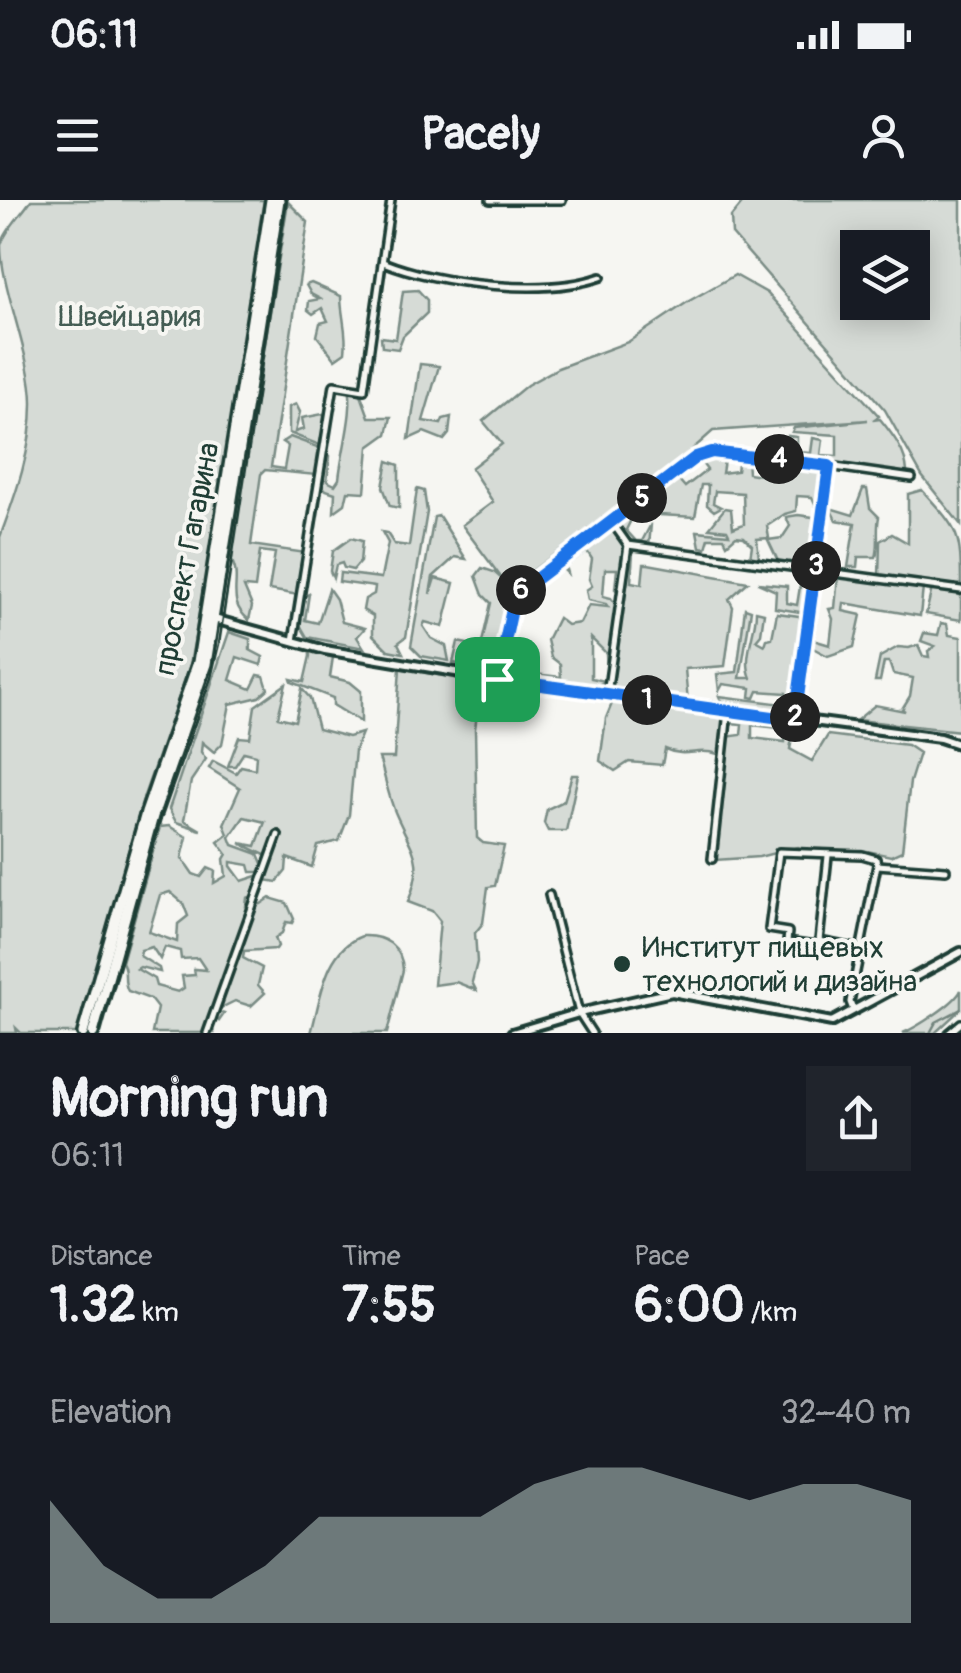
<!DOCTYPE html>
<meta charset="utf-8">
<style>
:root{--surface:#171b24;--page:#20242c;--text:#f1f3f6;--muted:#9ea1a6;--accent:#92a19f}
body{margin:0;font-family:Pangolin,sans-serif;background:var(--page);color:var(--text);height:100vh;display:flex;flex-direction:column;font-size:38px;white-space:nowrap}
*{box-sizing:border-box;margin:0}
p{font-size:32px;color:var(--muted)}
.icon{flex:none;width:55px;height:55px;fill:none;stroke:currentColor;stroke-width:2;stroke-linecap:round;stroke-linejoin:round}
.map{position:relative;height:833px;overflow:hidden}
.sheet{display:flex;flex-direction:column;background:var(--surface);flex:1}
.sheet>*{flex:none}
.fabs{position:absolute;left:840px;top:30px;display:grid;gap:20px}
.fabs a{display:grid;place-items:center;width:90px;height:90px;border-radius:0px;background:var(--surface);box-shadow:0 5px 25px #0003;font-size:50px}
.pin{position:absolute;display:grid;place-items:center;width:85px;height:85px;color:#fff;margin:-42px;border-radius:20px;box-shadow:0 5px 15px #0006}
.km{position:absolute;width:50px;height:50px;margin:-25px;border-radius:50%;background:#222;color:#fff;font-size:28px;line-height:50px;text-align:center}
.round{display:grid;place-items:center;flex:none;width:105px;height:105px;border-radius:0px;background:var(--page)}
.overview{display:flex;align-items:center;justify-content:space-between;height:170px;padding:0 50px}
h1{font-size:55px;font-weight:700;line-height:75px}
.figures{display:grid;grid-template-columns:repeat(3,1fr);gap:15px;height:170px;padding:10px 50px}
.figures div{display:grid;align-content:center}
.figures b{font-size:50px;font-weight:700}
.figures small{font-size:28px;font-weight:400}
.figures p{font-size:28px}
.chart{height:280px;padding:20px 50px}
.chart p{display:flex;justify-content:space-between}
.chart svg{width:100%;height:180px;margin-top:10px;fill:var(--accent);opacity:.7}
.status{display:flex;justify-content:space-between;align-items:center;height:70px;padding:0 50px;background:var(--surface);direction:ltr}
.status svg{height:28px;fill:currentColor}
header{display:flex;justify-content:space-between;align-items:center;height:130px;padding:0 50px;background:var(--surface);font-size:45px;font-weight:700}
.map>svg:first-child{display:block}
.green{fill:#d6dbd6;stroke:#7a8c85;stroke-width:2.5;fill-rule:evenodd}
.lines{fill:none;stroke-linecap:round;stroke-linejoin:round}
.stream{stroke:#72847d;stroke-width:2.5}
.street-casing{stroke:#1f3d34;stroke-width:12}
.secondary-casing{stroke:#1f3d34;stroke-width:14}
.primary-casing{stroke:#1f3d34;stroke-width:16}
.street{stroke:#f6f6f2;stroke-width:5}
.secondary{stroke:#f6f6f2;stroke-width:6}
.primary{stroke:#f6f6f2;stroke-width:9}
.tram{stroke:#1f3d34;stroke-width:2.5}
.route-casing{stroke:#fff;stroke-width:20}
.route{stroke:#1a73e8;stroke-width:12}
.poi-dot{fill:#1f3d34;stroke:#f6f6f2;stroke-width:4}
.labels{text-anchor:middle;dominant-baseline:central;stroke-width:8;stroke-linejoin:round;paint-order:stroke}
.park-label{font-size:30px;fill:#445d54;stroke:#f6f6f2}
.street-label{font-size:30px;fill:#1f3d34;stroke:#f6f6f2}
.poi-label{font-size:30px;fill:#1f3d34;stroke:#f6f6f2;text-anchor:start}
</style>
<div class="status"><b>06:11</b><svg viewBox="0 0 49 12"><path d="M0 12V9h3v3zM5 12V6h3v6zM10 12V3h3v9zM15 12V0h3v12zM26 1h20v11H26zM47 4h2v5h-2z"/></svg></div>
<header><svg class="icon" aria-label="menu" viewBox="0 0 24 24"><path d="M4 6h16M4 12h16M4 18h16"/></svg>Pacely<svg class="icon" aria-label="person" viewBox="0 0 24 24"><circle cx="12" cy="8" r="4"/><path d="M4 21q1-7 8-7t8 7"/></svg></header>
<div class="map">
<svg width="961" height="833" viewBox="0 0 961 833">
<rect width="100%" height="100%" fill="#f6f6f2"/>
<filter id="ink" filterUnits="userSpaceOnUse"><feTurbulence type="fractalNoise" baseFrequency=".01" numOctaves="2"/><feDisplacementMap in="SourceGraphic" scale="20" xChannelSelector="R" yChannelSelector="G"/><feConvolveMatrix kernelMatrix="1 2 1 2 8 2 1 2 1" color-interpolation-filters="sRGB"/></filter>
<g filter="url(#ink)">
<g class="green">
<path d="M31 0H264L259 29 263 30 254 70 256 73 252 79 250 114 247 116 206 392H203L190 465 144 596 77 833H21L16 828 17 833H0V337C16 294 32 250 32 203 32 157 0 85 1 45 6 29 22 14 31 0Z"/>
<path d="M745 0H961V325L922 276 885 210 732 34 731 17ZM858 48H912V102H858Z"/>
<path d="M288 2 308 22 271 267 284 269 288 246 282 242 290 237 320 248 316 275 265 270 261 274 251 345 306 353 299 395 269 390 275 353 260 351 255 388 244 387 252 406 249 420C223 399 245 380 230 358Z"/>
<path d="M735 75 767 93 879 216 873 220 880 219C892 234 906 251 907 272L903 274 814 261 815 266 821 268 819 312 812 297 797 296 796 311 785 314 767 326 769 338 757 339 759 359 750 358 752 345 744 337 736 336 727 344 724 338H709L706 348 700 347 697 331 729 334 727 330 709 328 725 308 731 309 733 328 744 324 743 293 715 291 713 303 721 307 714 311 707 305 708 285H701L695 317 660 315 647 302 626 313 630 322 626 330 636 341H642L651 324 649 346 630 343 616 321 626 312 615 309 509 388 506 386 505 395 511 401 497 466 491 469 453 463 458 442 481 447 491 403 483 395 476 376 482 368 494 372 503 380 462 325 493 302 471 268 502 244 483 221 527 185 558 168 628 142 689 101ZM868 220 794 228 792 232 837 235V256L821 255 823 240 813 238 811 253 797 252V237L788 236 786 250H773L772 254 789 268 788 278 773 276V264H764L761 275 748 273 747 259 739 258 737 271 722 273 726 248H704L695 254 707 270 685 287 678 279 688 268 680 263 668 271 713 231Z"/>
<path d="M311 83 341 96C341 115 348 134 345 152L335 159 317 136 320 123 328 121 322 108 313 114 308 110 309 101 320 99 311 94 306 85Z"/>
<polygon points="418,90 427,100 427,113 403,136 398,149 382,147 381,137 396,139 403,91"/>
<polygon points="420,164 439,166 423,221 441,224 443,219 451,217 449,234 444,240 424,232 409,239"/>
<path d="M357 184 369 217H391L387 234 369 247 365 292 348 291 345 304 334 312 335 293 326 290 319 283 325 251 330 256 327 281 335 285 339 279C341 255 356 205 348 185Z"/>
<polygon points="296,204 300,212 295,232 304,229 302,218 328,213 322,246 289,233 289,207"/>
<polygon points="388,261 399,265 399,308 390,306 383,287"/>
<polygon points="417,289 424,291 427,312 406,437 398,443 403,453 388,450 373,435 373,416 363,410 365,399 374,394 375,387 339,382 340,373 381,378 388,343 382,332 387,333 394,344 409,346"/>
<path d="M863 289H867L870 308 879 317C876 330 880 346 876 357H858L857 367H848L855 323 836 320 830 308 853 315Z"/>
<path d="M922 290C959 331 961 332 961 388L879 377 880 341 892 334 908 343V294Z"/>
<polygon points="798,315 813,317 817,327 812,367 779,363 768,340 782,338 790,326 786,317"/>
<polygon points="439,316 466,359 455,357 433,377 430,394 435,378 454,383 443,427 425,422 423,426 431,438 446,446 449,461 421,456 411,446 434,317"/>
<polygon points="600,325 611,325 625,344 619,392 615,389 617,369 605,369 603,396 611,398 618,408 607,478 606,453 591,438 591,478 605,481 592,489 533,481 533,474 561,477 560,464 551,457 547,440 558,418 567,425 580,423 589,405 608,407 606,404 588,400 586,390 592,386 589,379 592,359 587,351 565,366 567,373 563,369 559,354"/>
<polygon points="351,338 362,341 360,362 353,370 344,368 342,363 336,365 333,378 330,371 333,351"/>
<polygon points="629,350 633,352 631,382 642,384 644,364 648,364 748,382 729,399 733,407 725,466 685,469 688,502 611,488"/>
<polygon points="802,374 812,377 806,413 775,408 776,391 758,383 787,386 787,403 797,405"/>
<polygon points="838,376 923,388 920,416 844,403 843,411 861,415 854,447 828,456 811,447 810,439 830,445 833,419 829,409 835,408"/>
<polygon points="932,388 961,393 961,420 926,414"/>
<polygon points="329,389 336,399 342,422 365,428 357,437 364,448 307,437 299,423 305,396 309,394 305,420 318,423"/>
<path d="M745 408 751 410 740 478H751C742 457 756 433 756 411L764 413 761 434 756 440 765 445 767 439 772 438 777 413 799 416 806 427 796 495 788 500 786 493 758 491 755 498 750 497 751 488 723 484 719 491 717 474 737 472Z"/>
<polygon points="941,423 947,424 949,435 961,437 961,531 857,520 875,505 905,511 902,509 910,496 913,478 893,474 889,462 884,462 880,481 875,481 880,457 898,447 909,448 918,445 923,456 929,457 928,451 935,446 921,441 924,433 938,435"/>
<polygon points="229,432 250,439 250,450 263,457 261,465 237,457 230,480 251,489 258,475 264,476 268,489 259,497 230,504 222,544 214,552 202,542 201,552 206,559 191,581 184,620 201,630 176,622 169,609"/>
<polygon points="309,446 357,458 333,457 330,477 350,482 361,491 361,522 333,505 333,498 292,482 291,479 304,482 310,456"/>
<path d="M400 468 481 483 475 529 477 638 483 643 504 646 495 686 488 687 483 723 475 733 477 762 472 782 476 790 456 782 434 785 440 721 432 711 408 702C426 658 412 652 395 612 388 595 385 576 379 558H394Z"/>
<path d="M286 484 278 517 295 521 302 489 310 498 318 529 348 537 362 533 355 550 349 615 339 641 318 646 312 667 287 658 286 671 277 682 265 680 271 658 240 643 256 646 265 622 244 617 230 637 233 645 258 654 264 668 262 672H251L249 665 231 662V666L242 681 260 675 265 683 262 693 247 698 246 706 261 704 270 698 287 703 294 719 292 723 286 722 282 733 275 738 278 746 276 749 244 751 243 758 262 768 258 785 265 793 251 806 235 801 219 809 218 812 224 814 219 821 216 818 210 822 214 833H152L157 808 150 799 128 791C122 780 128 772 122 762L160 627 169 626 187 637 182 658 193 674 201 677 208 668 215 671 214 683 226 676 224 659 227 654 218 642 228 634 224 624 240 588 209 568 213 561 236 573 241 566 255 569 256 555 244 552 235 566H228L239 537 250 538 255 506ZM170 692 183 703 188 716 178 724 177 742 149 732 160 695ZM152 747 160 759 165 747 180 751 181 759 198 758 206 770 194 769 195 775 182 776 184 788 178 792 156 786 154 779 137 769 140 767 160 772 159 768 140 756 141 750Z"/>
<polygon points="719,496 791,505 789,514 723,505"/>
<path d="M613 501 726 513 721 533 726 537 741 535 742 524 730 523V513L779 520 780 528 752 525V538L785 542 786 528 792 539 790 549 812 561 828 535 907 545 919 553 910 582 902 651 891 656 862 650 812 652 798 647 759 657 715 660 711 657 721 560 718 554C698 547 686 559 665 549L662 565 629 562 615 571 600 561 606 518Z"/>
<polygon points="572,575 578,575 566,631 548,631 544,623 547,609 564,601"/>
<path d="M362 736C385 735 402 746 403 770L387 833H311C321 799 324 750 362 736Z"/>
<path d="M961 790V809L935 833H903C915 828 956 803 961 790Z"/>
</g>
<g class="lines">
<polyline class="stream" points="930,833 936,822 961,809"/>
<g class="street-casing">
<g id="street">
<polyline points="490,0 562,0"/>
<path d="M383 62C438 84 544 97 601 77"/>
<polyline points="611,321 628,345"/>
<polyline points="628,345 961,390"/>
<polyline points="293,441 334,185 364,190 391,0"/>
<polyline points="497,479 515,395 696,257 711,252 731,252 912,278"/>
<polyline points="607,494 628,345"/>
<polyline points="795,520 829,265"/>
<polyline points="712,659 728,511"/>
<polyline points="549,695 579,813 592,833"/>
<polyline points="819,741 815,746 787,742 788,732 769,729 779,652 862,655 876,659 877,665"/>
<polyline points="819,741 828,656"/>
<polyline points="819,741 860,749"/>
<polyline points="853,810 850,802 877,665 946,670"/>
<polyline points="207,833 278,635"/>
<polyline points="949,833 961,823"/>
</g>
</g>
<g class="secondary-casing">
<g id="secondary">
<polyline points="214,419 325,450 497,479 940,538 961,545"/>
<polyline points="512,833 579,813 672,792 832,822 961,752"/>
</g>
</g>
<g class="primary-casing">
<g id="primary">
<polyline points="83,833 146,613 198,462 271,0"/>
<polyline points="93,833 153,616 206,464 279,0"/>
</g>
</g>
<use href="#street" class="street"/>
<use href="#secondary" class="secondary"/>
<use href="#primary" class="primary"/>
<polyline class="tram" points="101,833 161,619 211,478 219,444 287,0"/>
</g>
</g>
<g class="lines" filter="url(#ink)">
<g class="route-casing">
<polygon id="route" points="712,252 829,266 795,520 497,479 515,395 696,257"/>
</g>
<use href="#route" class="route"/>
</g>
<circle class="poi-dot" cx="622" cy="764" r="10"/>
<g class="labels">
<g class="park-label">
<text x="130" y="116">Швейцария</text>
</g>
<g class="street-label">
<text transform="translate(187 359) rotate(-79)">проспект Гагарина</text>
</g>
<g class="poi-label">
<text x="642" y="747">Институт пищевых<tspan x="642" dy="34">технологий и дизайна</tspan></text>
</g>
</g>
</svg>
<div class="fabs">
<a><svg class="icon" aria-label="layers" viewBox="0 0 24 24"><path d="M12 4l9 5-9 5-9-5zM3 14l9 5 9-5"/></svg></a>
</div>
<div class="pin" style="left:497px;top:479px;background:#1e9e55"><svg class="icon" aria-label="arrive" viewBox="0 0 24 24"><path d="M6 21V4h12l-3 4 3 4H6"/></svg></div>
<b class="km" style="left:647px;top:500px">1</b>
<b class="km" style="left:795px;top:517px">2</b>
<b class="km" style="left:816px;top:366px">3</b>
<b class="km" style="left:779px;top:259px">4</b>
<b class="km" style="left:642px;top:298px">5</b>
<b class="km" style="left:521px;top:390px">6</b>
</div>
<section class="sheet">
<div class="overview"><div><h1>Morning run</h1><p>06:11</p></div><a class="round"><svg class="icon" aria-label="share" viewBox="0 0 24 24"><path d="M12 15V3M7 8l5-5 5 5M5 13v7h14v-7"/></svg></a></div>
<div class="figures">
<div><p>Distance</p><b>1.32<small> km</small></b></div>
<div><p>Time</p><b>7:55</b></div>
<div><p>Pace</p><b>6:00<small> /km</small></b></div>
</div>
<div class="chart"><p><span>Elevation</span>32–40 m</p>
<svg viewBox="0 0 160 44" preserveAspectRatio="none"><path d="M0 44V14L10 30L20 38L30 38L40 30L50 18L60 18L70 18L80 18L90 10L100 6L110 6L120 10L130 14L140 10L150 10L160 14V44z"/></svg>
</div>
</section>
